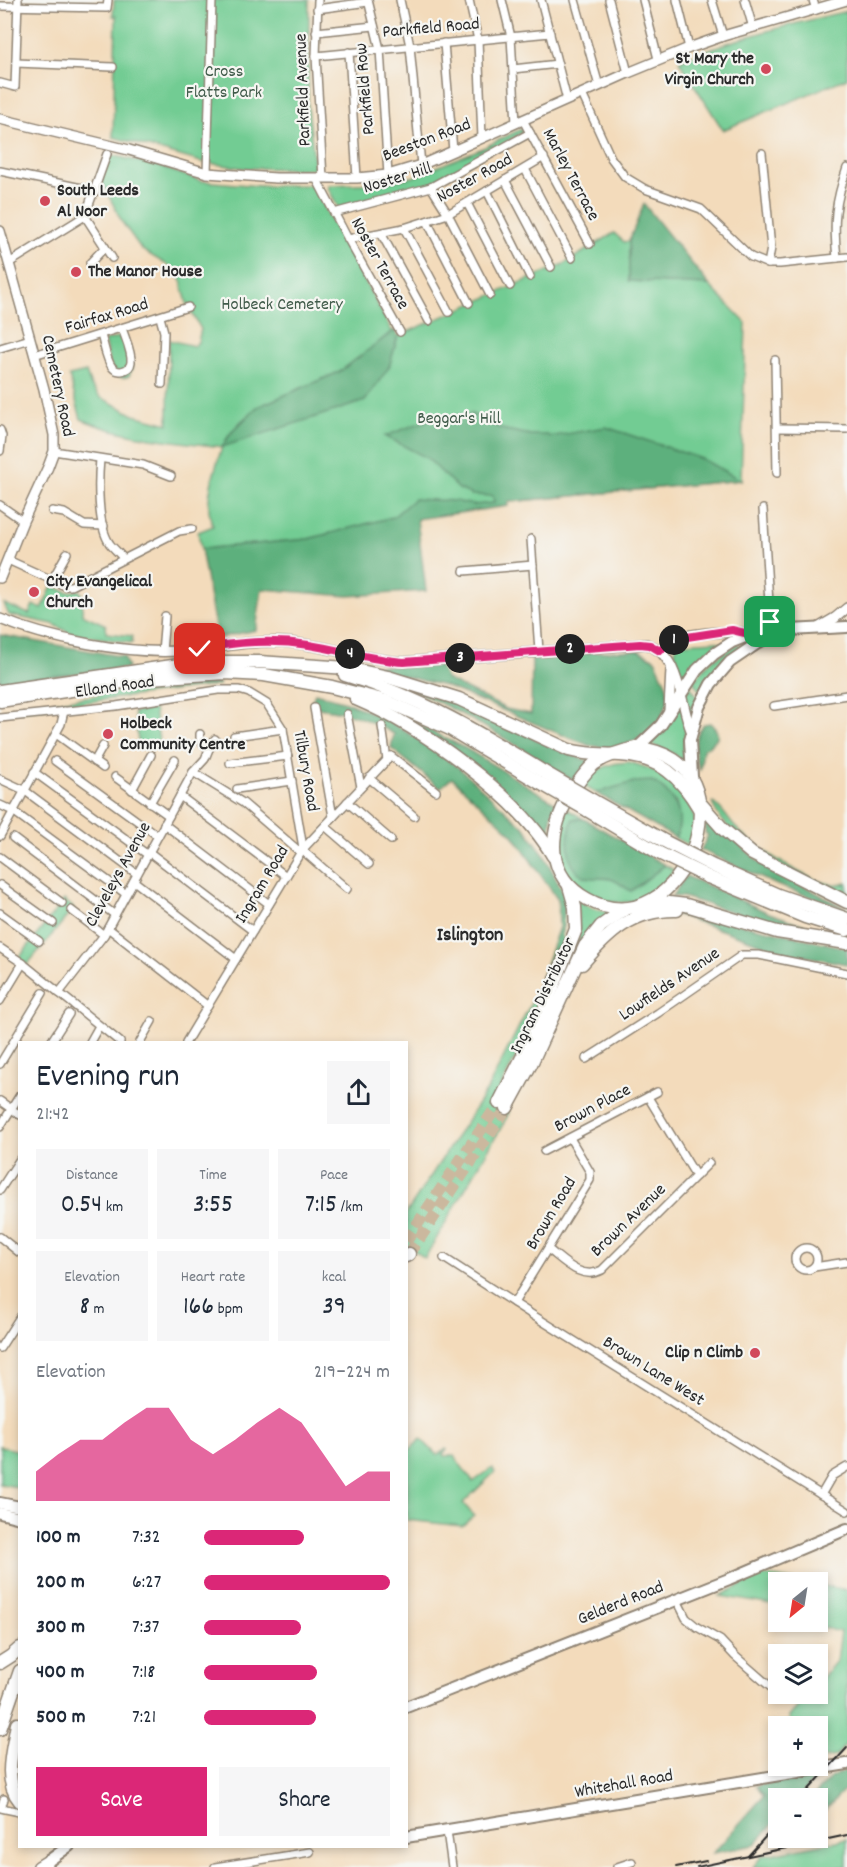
<!DOCTYPE html>
<meta charset="utf-8">
<style>
:root{--surface:#fff;--page:#f6f6f7;--text:#1f2937;--muted:#747a83;--accent:#db2777}
body{margin:0;font-family:Dekko,sans-serif;background:var(--page);color:var(--text);height:100vh;display:flex;flex-direction:column;font-size:22px;white-space:nowrap}
*{box-sizing:border-box;margin:0}
p{font-size:20px;color:var(--muted)}
.icon{flex:none;width:33px;height:33px;fill:none;stroke:currentColor;stroke-width:2;stroke-linecap:round;stroke-linejoin:round}
.map{position:relative;flex:1;overflow:hidden}
.side{position:absolute;left:18px;top:1041px;width:390px;height:807px;display:flex;flex-direction:column;background:var(--surface);border-radius:0px;box-shadow:0 3px 9px #0003}
.side>*{flex:none}
.needle{width:39px;rotate:210deg}
.fabs{position:absolute;left:768px;top:1572px;display:grid;gap:12px}
.fabs a{display:grid;place-items:center;width:60px;height:60px;border-radius:0px;background:var(--surface);box-shadow:0 3px 9px #0003;font-size:30px}
.pin{position:absolute;display:grid;place-items:center;width:51px;height:51px;color:#fff;margin:-26px;border-radius:12px;box-shadow:0 3px 9px #0006}
.km{position:absolute;width:30px;height:30px;margin:-15px;border-radius:50%;background:#222;color:#fff;font-size:16px;line-height:30px;text-align:center}
.round{display:grid;place-items:center;flex:none;width:63px;height:63px;border-radius:0px;background:var(--page)}
.head{display:flex;align-items:center;justify-content:space-between;height:102px;padding:0 18px}
h1{font-size:33px;font-weight:600;line-height:45px}
.stats{display:grid;grid-template-columns:repeat(3,1fr);gap:9px;height:102px;padding:6px 18px}
.stats div{display:grid;align-content:center;border-radius:0px;background:var(--page);text-align:center}
.stats b{font-size:26px;font-weight:600}
.stats small{font-size:16px;font-weight:400}
.stats p{font-size:16px}
.chart{height:168px;padding:12px 18px}
.chart p{display:flex;justify-content:space-between}
.chart svg{width:100%;height:108px;margin-top:6px;fill:var(--accent);opacity:.7}
.action{display:flex;gap:12px;margin-top:auto;padding:12px 18px}
.action a{flex:1;height:69px;border-radius:0px;background:var(--accent);color:#fff;font-size:24px;font-weight:600;line-height:69px;text-align:center}
.action a+a{background:var(--page);color:var(--text)}
ul{padding:0 18px;list-style:none;font-size:20px}
li{display:grid;grid-template-columns:96px 72px 1fr;align-items:center;height:45px}
li i{height:15px;border-radius:8px;background:var(--accent)}
.map>svg:first-child{display:block}
.green{fill:#72cc93;stroke:#4e7c5f;stroke-width:1.5}
.forest{fill:#5db07d;stroke:#446e54;stroke-width:1.5}
.lines{fill:none;stroke-linecap:round;stroke-linejoin:round}
.highway-tunnel{stroke:#cbb89e;stroke-width:12;stroke-dasharray:12 6;stroke-linecap:butt}
.street-casing{stroke:#8f8373;stroke-width:10}
.secondary-casing{stroke:#8f8373;stroke-width:12}
.primary-casing{stroke:#8f8373;stroke-width:14}
.highway-casing{stroke:#8f8373;stroke-width:15}
.street{stroke:#fff;stroke-width:7}
.secondary{stroke:#fff;stroke-width:9}
.primary{stroke:#fff;stroke-width:10}
.highway{stroke:#fff;stroke-width:12}
.rail{stroke:#2b2b2b;stroke-width:2}
.highway-bridge-casing{stroke:#8f8373;stroke-width:15;stroke-linecap:butt}
.highway-bridge{stroke:#fff;stroke-width:12}
.route-casing{stroke:#fff;stroke-width:12}
.route{stroke:#db2777;stroke-width:8}
.poi-dot{fill:#d1495b;stroke:#f6f6f2;stroke-width:2}
.labels{text-anchor:middle;dominant-baseline:central;stroke-width:4.5;stroke-linejoin:round;paint-order:stroke}
.street-label{font-size:18px;fill:#2b2b2b;stroke:#f6f6f2}
.poi-label{font-size:18px;font-weight:bold;fill:#2b2b2b;stroke:#f6f6f2;text-anchor:start}
.park-label{font-size:18px;fill:#405b4a;stroke:#f6f6f2}
.neighbourhood-label{font-size:20px;font-weight:bold;fill:#2b2b2b;stroke:#f6f6f2}
</style>
<div class="map">
<svg width="847" height="1867" viewBox="0 0 847 1867">
<rect width="100%" height="100%" fill="#f6f6f2"/>
<filter id="ink" filterUnits="userSpaceOnUse"><feTurbulence type="fractalNoise" baseFrequency=".0167" numOctaves="2"/><feDisplacementMap in="SourceGraphic" scale="12" xChannelSelector="R" yChannelSelector="G"/><feConvolveMatrix kernelMatrix="1 2 1 2 8 2 1 2 1" color-interpolation-filters="sRGB"/></filter>
<filter id="wash" filterUnits="userSpaceOnUse"><feTurbulence type="fractalNoise" baseFrequency=".008" numOctaves="4" result="noise"/><feDisplacementMap in="SourceGraphic" scale="24" xChannelSelector="R" yChannelSelector="G"/><feGaussianBlur stdDeviation="1.35" result="paint"/><feColorMatrix in="noise" values="0 0 0 0 0 0 0 0 0 0 0 0 0 0 0 0 0 1.4 0 .05"/><feComposite in="paint" operator="in"/></filter>
<g filter="url(#wash)">
<rect width="100%" height="100%" fill="#f3dbbb"/>
<g class="green">
<polygon points="114,0 309,0 308,107 315,169 243,168 201,162 113,137 116,16 113,16"/>
<path d="M847 11V78L723 130 679 61C733 38 790 25 847 11Z"/>
<polygon points="521,129 523,132 436,183 339,209 328,188 329,185 382,183 413,177 485,147"/>
<path d="M107 154 158 166 201 181 260 186 312 185 392 331C375 345 357 363 337 373 297 394 244 401 223 446L389 367 398 336 564 264 614 233 624 242 629 241V281L709 285 746 323 741 480 416 511 308 539 201 549 198 532 213 526C202 502 215 471 222 447 175 441 124 438 81 419L69 376 86 372 91 386 100 397 134 415 168 424 169 340 194 346 198 342 201 329 188 307 180 277 174 269 142 250 122 222 100 178Z"/>
<path d="M123 336 132 368 129 376C111 385 108 354 104 341Z"/>
<polygon points="52,586 68,592 79,590 83,596 82,614 106,625 106,633 132,636 132,643 70,633 53,624 9,615 4,604 29,614 33,605 42,609"/>
<polygon points="715,641 721,643 708,652 685,677 681,676 675,652 676,646 683,643"/>
<polygon points="738,644 741,647 740,650 701,693 693,681 711,661"/>
<polygon points="219,683 219,685 9,712 9,709 144,688"/>
<polygon points="690,686 698,697 690,715 685,695"/>
<polygon points="681,703 686,727 683,748 684,763 674,754 647,743"/>
<polygon points="154,709 160,746 139,749 134,712"/>
<path d="M628 762C655 769 676 777 689 804 691 810 695 816 695 822 695 829 691 838 688 845L675 838C680 827 679 813 676 802L634 782 596 793 582 785C596 769 608 763 628 762Z"/>
<path d="M712 803C721 805 729 822 737 829 756 848 821 893 847 883V900C807 878 729 846 712 803Z"/>
<path d="M567 809 584 819H573L600 878 613 879 631 891 665 865 674 870C666 880 658 890 647 896 615 914 571 893 560 859 555 843 561 824 567 809Z"/>
<polygon points="64,900 74,908 27,965 19,958"/>
<polygon points="577,900 592,908 610,913 580,947 576,946 579,938"/>
<polygon points="564,941 526,1037 494,1100 509,1112 505,1121 425,1258 407,1246 406,1214 487,1090 536,993 540,994"/>
<polygon points="421,1439 437,1455 446,1449 447,1450 443,1454 444,1456 454,1456 473,1482 492,1468 495,1472 463,1503 474,1516 462,1526 407,1520 407,1452"/>
<polygon points="0,1446 19,1451 19,1487 0,1484"/>
<polygon points="761,1575 804,1582 778,1582 778,1606 720,1596"/>
<polygon points="818,1585 847,1590 847,1743 836,1756 818,1759 818,1726 791,1726 789,1717 809,1694 818,1694 818,1683 837,1660 841,1632 801,1622 818,1622"/>
<polygon points="847,1839 847,1867 753,1867 762,1856"/>
</g>
<g class="forest">
<polygon points="644,204 709,285 629,281 629,241"/>
<polygon points="395,330 398,336 389,367 365,401 222,447 230,434 257,407 339,372"/>
<polygon points="472,414 501,429 531,435 548,435 549,437 606,427 702,459 741,480 508,502 508,506 417,519 426,591 348,596 262,589 256,630 217,638 201,549 308,539 393,517 414,499 455,501 474,505 494,503 493,496 472,495 459,489 427,458 385,436 433,418"/>
<polygon points="0,635 124,657 128,668 0,682"/>
<polygon points="638,650 655,659 667,686 668,701 661,718 647,734 635,741 616,748 591,746 567,737 445,686 367,667 368,665 418,667 439,665 446,679 506,709 531,714 532,655"/>
<path d="M399 684C437 695 473 709 509 726 537 739 559 753 590 761L572 780C515 744 462 711 399 684Z"/>
<path d="M315 693 346 702 379 716 413 736 459 768 525 828 544 855 566 898 562 935 564 941 540 994 536 993 559 927 558 900 513 835 452 778 440 788 391 748 394 734C371 720 341 709 314 708L312 702Z"/>
<polygon points="399,715 465,748 556,803 552,814 548,844 535,825"/>
<path d="M710 723C725 736 715 741 703 750L700 771C694 755 691 738 704 724Z"/>
<path d="M652 781C672 793 687 814 675 838L596 793 634 782Z"/>
<polygon points="707,814 760,863 847,909 779,886 701,850 708,835 705,833"/>
<path d="M573 819H584L665 865 631 891C625 888 618 881 611 879 603 877 594 879 587 877 564 870 566 836 573 819Z"/>
<polygon points="686,876 769,913 836,936 749,917 683,897 672,896"/>
<polygon points="673,909 847,948 847,964 788,953 672,913"/>
<polygon points="847,1770 847,1788 818,1817 818,1798 812,1798 831,1777"/>
<polygon points="816,1778 797,1798 778,1798 778,1819 754,1845 713,1853 764,1796 756,1786 791,1779"/>
</g>
</g>
<g filter="url(#ink)">
<g class="lines">
<g class="highway-tunnel">
<polyline points="406,1241 499,1103"/>
<polyline points="409,1254 507,1108"/>
</g>
<g class="street-casing">
<g id="street">
<polyline points="318,0 316,56 323,178"/>
<polyline points="368,0 380,49 388,175"/>
<polyline points="400,0 410,46 421,165"/>
<polyline points="469,0 478,40 482,138"/>
<polyline points="502,0 511,37 516,123"/>
<polyline points="541,0 567,100"/>
<polyline points="575,0 599,86"/>
<polyline points="609,0 628,73"/>
<polyline points="643,0 658,59"/>
<polyline points="677,0 689,48"/>
<polyline points="712,0 723,36"/>
<polyline points="745,0 753,28"/>
<polyline points="813,0 816,10"/>
<polyline points="0,6 107,8 108,0"/>
<polyline points="317,9 368,2"/>
<polyline points="316,32 374,26"/>
<polyline points="444,43 453,151"/>
<polyline points="349,52 357,178"/>
<polyline points="316,56 550,33"/>
<polyline points="16,63 113,67"/>
<polyline points="513,69 558,64"/>
<polyline points="0,83 15,87 18,0"/>
<polyline points="582,94 611,158 625,177 645,189 701,209 751,257 768,264 780,264 847,257"/>
<polyline points="523,120 590,244"/>
<polyline points="762,153 771,248 768,264"/>
<polyline points="525,169 572,258"/>
<polyline points="0,171 96,191"/>
<polyline points="207,173 212,0"/>
<polyline points="316,178 348,239 400,332"/>
<polyline points="505,180 551,267"/>
<polyline points="431,187 448,214 490,295"/>
<polyline points="487,191 530,277"/>
<polyline points="467,203 510,286"/>
<polyline points="334,213 431,187 530,133"/>
<polyline points="85,216 112,258"/>
<polyline points="427,221 469,303"/>
<polyline points="404,228 449,312"/>
<polyline points="381,233 429,321"/>
<polyline points="348,239 404,228 448,214 544,157"/>
<path d="M837 258C833 221 835 203 847 168"/>
<polyline points="9,263 85,216 107,154"/>
<polyline points="90,263 105,247"/>
<polyline points="160,317 164,332 162,384"/>
<path d="M101 335C104 344 106 360 112 367 118 374 130 371 131 362 132 352 125 338 122 328"/>
<polyline points="0,348 30,339"/>
<polyline points="34,355 188,307"/>
<polyline points="775,360 777,473"/>
<polyline points="778,428 847,429"/>
<polyline points="0,430 2,436 0,451"/>
<polyline points="54,451 143,465 171,476"/>
<path d="M100 459C98 481 97 526 110 544 114 549 119 553 123 558"/>
<polyline points="0,505 23,521"/>
<polyline points="763,509 771,634"/>
<polyline points="52,511 64,513 84,525 104,526"/>
<polyline points="531,539 539,651"/>
<polyline points="8,560 65,586 71,586 179,531 192,529"/>
<polyline points="464,571 533,565"/>
<polyline points="52,580 67,553"/>
<polyline points="162,652 165,616"/>
<polyline points="774,706 847,695"/>
<polyline points="314,708 333,817"/>
<polyline points="347,714 361,787"/>
<polyline points="0,718 116,706 218,690 239,690 249,693 267,704 283,729 303,848"/>
<polyline points="382,726 387,760"/>
<polyline points="56,734 103,768"/>
<polyline points="234,736 283,729"/>
<polyline points="209,749 215,739"/>
<polyline points="55,761 158,836"/>
<polyline points="94,762 103,746"/>
<polyline points="230,763 288,756"/>
<polyline points="34,772 148,855"/>
<polyline points="193,772 243,803 300,852"/>
<polyline points="115,777 169,816"/>
<polyline points="369,778 414,816"/>
<polyline points="0,779 24,790 137,874"/>
<polyline points="237,789 292,781"/>
<polyline points="132,790 151,755"/>
<polyline points="180,796 286,876"/>
<polyline points="347,802 391,840"/>
<polyline points="150,803 175,760"/>
<polyline points="0,805 13,811 126,894"/>
<polyline points="164,824 269,904"/>
<polyline points="325,826 369,864"/>
<polyline points="0,836 61,724 64,711"/>
<polyline points="13,838 115,915"/>
<polyline points="302,850 347,889"/>
<polyline points="149,852 253,931"/>
<polyline points="0,857 62,903"/>
<polyline points="134,881 236,959"/>
<polyline points="0,885 53,923"/>
<polyline points="71,910 104,935"/>
<polyline points="0,913 39,941"/>
<polyline points="108,928 208,1006"/>
<polyline points="0,948 21,962 120,1042"/>
<polyline points="59,993 104,935 193,772 205,759 209,749 200,740 200,734"/>
<polyline points="0,1001 23,963"/>
<polyline points="51,1042 69,1014"/>
<polyline points="90,1042 99,1026"/>
<polyline points="140,1042 152,1021"/>
<polyline points="186,1042 302,850 387,760 391,756 436,791"/>
<polyline points="586,1059 658,1013 742,955 759,955 847,973"/>
<polyline points="0,1064 43,993"/>
<polyline points="648,1097 696,1176"/>
<polyline points="0,1101 20,1115"/>
<polyline points="0,1127 20,1095"/>
<polyline points="544,1151 657,1092"/>
<polyline points="0,1190 20,1159"/>
<polyline points="0,1237 20,1253"/>
<circle cx="806" cy="1259" r="11"/>
<path d="M548 1249C564 1261 581 1281 602 1270L709 1163"/>
<polyline points="444,1258 531,1314 847,1511"/>
<polyline points="814,1267 847,1262"/>
<polyline points="514,1303 590,1180 590,1172 570,1138"/>
<polyline points="0,1348 20,1317"/>
<polyline points="821,1495 832,1476 847,1467"/>
<polyline points="677,1600 686,1618 697,1627 720,1640 735,1656 781,1696"/>
<polyline points="4,1799 1,1808 20,1812"/>
<polyline points="447,1831 452,1867"/>
<polyline points="215,1867 310,1852"/>
<polyline points="617,1867 632,1862"/>
</g>
</g>
<g class="secondary-casing">
<g id="secondary">
<polyline points="0,119 129,150 207,173 276,178 357,178 388,175 421,165 453,151 628,73 689,48 723,36 847,0"/>
<polyline points="0,231 44,389 54,435 54,451 48,467 23,521 0,578"/>
<path d="M0 619C49 639 126 654 179 651 214 649 246 640 283 642 324 644 363 660 404 662L646 644C680 653 680 704 691 730"/>
<polyline points="818,628 835,618 847,608"/>
<path d="M660 651C664 646 668 642 675 639 688 634 737 629 749 634"/>
<polyline points="669,711 671,669"/>
</g>
</g>
<g class="primary-casing">
<g id="primary">
<polyline points="637,748 661,725 697,670 714,654 732,642 755,633 771,634 790,630 847,627"/>
<polyline points="692,777 690,740 699,707 711,684 730,662 771,634"/>
<polyline points="0,1503 20,1507"/>
<polyline points="0,1513 20,1518"/>
<polyline points="406,1707 729,1579 847,1529"/>
<polyline points="406,1837 847,1764"/>
<polyline points="47,1862 69,1846"/>
</g>
</g>
<g class="highway-casing">
<g id="highway">
<path d="M345 675C419 696 480 733 544 772"/>
<path d="M0 691 200 662H259L347 668 388 677 459 699 569 750C586 755 602 754 620 755 660 757 681 777 700 810"/>
<path d="M356 699C420 726 518 795 553 856"/>
<polyline points="0,701 149,678 225,673 264,675 332,687 386,701 450,729 540,783"/>
<path d="M637 748C759 759 682 953 587 899 545 875 548 834 569 796 576 785 584 773 594 764 607 755 621 751 637 748Z"/>
<polyline points="592,800 666,842"/>
<polyline points="700,803 723,829 752,854 847,902"/>
<polyline points="587,810 659,853"/>
<polyline points="713,866 778,895 847,919"/>
<polyline points="708,877 805,917 847,930"/>
<polyline points="652,901 686,905 777,932 847,943"/>
<path d="M582 964C608 933 633 909 677 910"/>
<polyline points="499,1103 537,1028 576,929 575,907 569,886"/>
<polyline points="507,1108 531,1064 585,946 601,926 625,909"/>
<polyline points="406,1256 409,1254"/>
<polyline points="0,1663 11,1656 20,1648"/>
<path d="M17 1724C13 1749 2 1780 20 1801"/>
<polyline points="0,1729 20,1671"/>
<polyline points="39,1867 47,1862"/>
</g>
</g>
<use href="#street" class="street"/>
<use href="#secondary" class="secondary"/>
<use href="#primary" class="primary"/>
<use href="#highway" class="highway"/>
<g class="rail">
<polyline points="801,1798 847,1748"/>
<polyline points="748,1856 778,1823"/>
<polyline points="676,1867 706,1861"/>
<polyline points="697,1867 847,1835"/>
</g>
<g class="highway-bridge-casing">
<g id="highway-bridge">
<polyline points="544,772 592,800"/>
<polyline points="540,783 587,810"/>
<polyline points="666,842 713,866"/>
<polyline points="659,853 708,877"/>
</g>
</g>
<use href="#highway-bridge" class="highway-bridge"/>
</g>
</g>
<g class="lines" filter="url(#ink)">
<g class="route-casing">
<path id="route" d="M200 649C237 642 271 639 309 645 341 650 371 660 404 662L640 644 650 645 660 651 668 643 681 638 732 630 749 634 755 633 771 634 770 622"/>
</g>
<use href="#route" class="route"/>
</g>
<g class="poi-dot">
<circle cx="766" cy="69" r="6"/>
<circle cx="45" cy="201" r="6"/>
<circle cx="76" cy="272" r="6"/>
<circle cx="34" cy="592" r="6"/>
<circle cx="108" cy="734" r="6"/>
<circle cx="755" cy="1353" r="6"/>
</g>
<g class="labels">
<g class="street-label">
<text transform="translate(431 29) rotate(-5)">Parkfield Road</text>
<text transform="translate(366 89) rotate(-95)">Parkfield Row</text>
<text transform="translate(304 90) rotate(-92)">Parkfield Avenue</text>
<text transform="translate(427 141) rotate(-21)">Beeston Road</text>
<text transform="translate(570 175) rotate(62)">Marley Terrace</text>
<text transform="translate(398 179) rotate(-17)">Noster Hill</text>
<text transform="translate(475 179) rotate(-29)">Noster Road</text>
<text transform="translate(379 264) rotate(61)">Noster Terrace</text>
<text transform="translate(107 317) rotate(-17)">Fairfax Road</text>
<text transform="translate(57 386) rotate(78)">Cemetery Road</text>
<text transform="translate(115 688) rotate(-8)">Elland Road</text>
<text transform="translate(305 771) rotate(80)">Tilbury Road</text>
<text transform="translate(119 875) rotate(-61)">Cleveleys Avenue</text>
<text transform="translate(263 885) rotate(-59)">Ingram Road</text>
<text transform="translate(670 985) rotate(-34)">Lowfields Avenue</text>
<text transform="translate(544 996) rotate(-64)">Ingram Distributor</text>
<text transform="translate(593 1109) rotate(-28)">Brown Place</text>
<text transform="translate(552 1214) rotate(-59)">Brown Road</text>
<text transform="translate(629 1221) rotate(-44)">Brown Avenue</text>
<text transform="translate(653 1372) rotate(32)">Brown Lane West</text>
<text transform="translate(621 1604) rotate(-22)">Gelderd Road</text>
<text transform="translate(624 1785) rotate(-10)">Whitehall Road</text>
</g>
<g class="poi-label">
<text x="754" y="59" text-anchor="end">St Mary the<tspan x="754" dy="21">Virgin Church</tspan></text>
<text x="57" y="191">South Leeds<tspan x="57" dy="21">Al Noor</tspan></text>
<text x="88" y="272">The Manor House</text>
<text x="46" y="582">City Evangelical<tspan x="46" dy="21">Church</tspan></text>
<text x="120" y="724">Holbeck<tspan x="120" dy="21">Community Centre</tspan></text>
<text x="743" y="1353" text-anchor="end">Clip n Climb</text>
</g>
<g class="park-label">
<text x="224" y="72">Cross<tspan x="224" dy="21">Flatts Park</tspan></text>
<text x="282" y="305">Holbeck Cemetery</text>
<text x="459" y="419">Beggar's Hill</text>
</g>
<g class="neighbourhood-label">
<text x="470" y="936">Islington</text>
</g>
</g>
</svg>
<div class="fabs">
<a><svg class="needle" viewBox="-14 -14 28 28"><path d="M0-13l5 13h-10z" fill="#e53935"/><path d="M0 13l5-13h-10z" fill="#747a83"/></svg></a>
<a><svg class="icon" aria-label="layers" viewBox="0 0 24 24"><path d="M12 4l9 5-9 5-9-5zM3 14l9 5 9-5"/></svg></a>
<a>+</a>
<a>−</a>
</div>
<div class="pin" style="left:770px;top:622px;background:#1e9e55"><svg class="icon" aria-label="arrive" viewBox="0 0 24 24"><path d="M6 21V4h12l-3 4 3 4H6"/></svg></div>
<div class="pin" style="left:200px;top:649px;background:#d93025"><svg class="icon" aria-label="check" viewBox="0 0 24 24"><path d="M5 12l5 5 9-10"/></svg></div>
<b class="km" style="left:674px;top:640px">1</b>
<b class="km" style="left:570px;top:649px">2</b>
<b class="km" style="left:460px;top:658px">3</b>
<b class="km" style="left:350px;top:654px">4</b>
<section class="side">
<div class="head"><div><h1>Evening run</h1><p>21:42</p></div><a class="round"><svg class="icon" aria-label="share" viewBox="0 0 24 24"><path d="M12 15V3M7 8l5-5 5 5M5 13v7h14v-7"/></svg></a></div>
<div class="stats">
<div><p>Distance</p><b>0.54<small> km</small></b></div>
<div><p>Time</p><b>3:55</b></div>
<div><p>Pace</p><b>7:15<small> /km</small></b></div>
</div>
<div class="stats">
<div><p>Elevation</p><b>8<small> m</small></b></div>
<div><p>Heart rate</p><b>166<small> bpm</small></b></div>
<div><p>kcal</p><b>39</b></div>
</div>
<div class="chart"><p><span>Elevation</span>219–224 m</p>
<svg viewBox="0 0 160 44" preserveAspectRatio="none"><path d="M0 44V32L10 25L20 19L30 19L40 12L50 6L60 6L70 19L80 25L90 19L100 12L110 6L120 12L130 25L140 38L150 32L160 32V44z"/></svg>
</div>
<ul>
<li><b>100 m</b>7:32<i style="width:54%"></i></li>
<li><b>200 m</b>6:27<i style="width:100%"></i></li>
<li><b>300 m</b>7:37<i style="width:52%"></i></li>
<li><b>400 m</b>7:18<i style="width:61%"></i></li>
<li><b>500 m</b>7:21<i style="width:60%"></i></li>
</ul>
<div class="action"><a>Save</a><a>Share</a></div>
</section>
</div>
